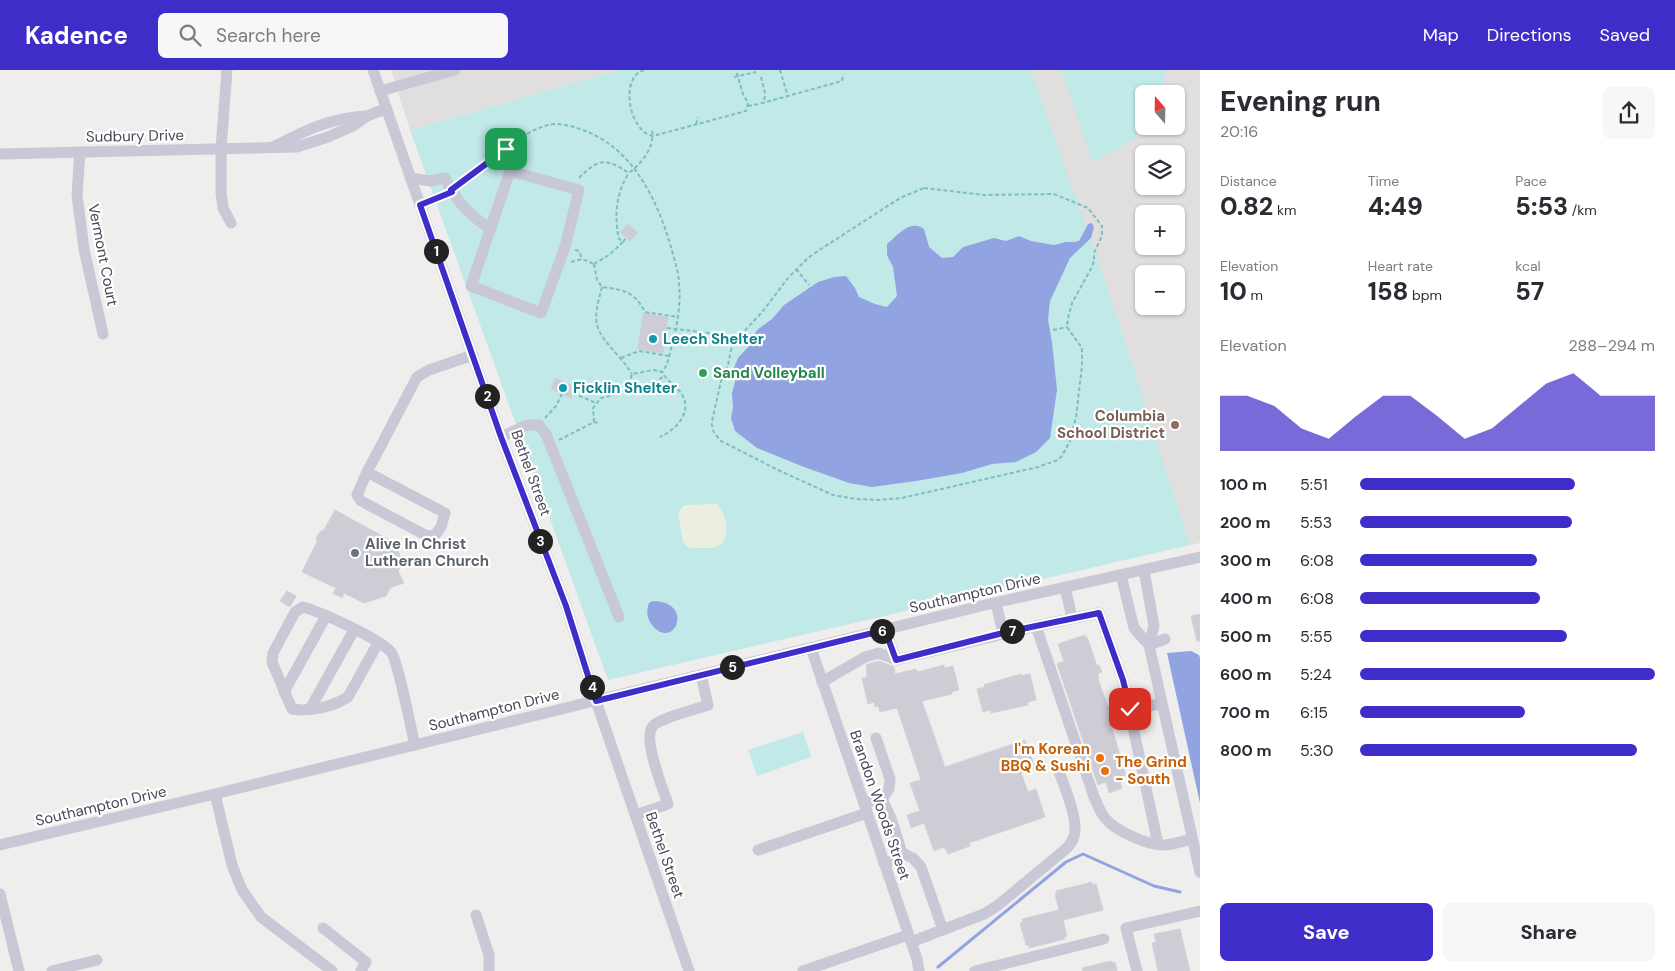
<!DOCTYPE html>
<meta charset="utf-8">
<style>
:root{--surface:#fff;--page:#f7f7f7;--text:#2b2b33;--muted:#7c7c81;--accent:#3f2dca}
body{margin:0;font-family:"DM Sans",sans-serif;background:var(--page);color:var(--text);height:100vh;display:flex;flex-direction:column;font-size:19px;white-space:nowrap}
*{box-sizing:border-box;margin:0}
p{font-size:16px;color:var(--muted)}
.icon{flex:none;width:28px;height:28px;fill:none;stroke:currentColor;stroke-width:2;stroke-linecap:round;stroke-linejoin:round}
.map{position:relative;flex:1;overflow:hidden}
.side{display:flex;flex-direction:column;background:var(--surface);width:475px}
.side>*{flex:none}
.needle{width:32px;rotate:340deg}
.fabs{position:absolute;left:1135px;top:15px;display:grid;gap:10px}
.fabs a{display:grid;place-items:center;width:50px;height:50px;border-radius:8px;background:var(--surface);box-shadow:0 1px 4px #0004;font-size:25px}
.pin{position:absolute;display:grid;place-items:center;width:42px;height:42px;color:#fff;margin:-21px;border-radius:10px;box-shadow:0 2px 8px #0006}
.km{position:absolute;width:25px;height:25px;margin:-12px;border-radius:50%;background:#222;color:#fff;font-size:14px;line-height:25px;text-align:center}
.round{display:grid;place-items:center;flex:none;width:52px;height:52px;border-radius:8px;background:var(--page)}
.summary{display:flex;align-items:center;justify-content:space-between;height:85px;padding:0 20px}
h1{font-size:28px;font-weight:800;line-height:38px}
.metrics{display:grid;grid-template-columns:repeat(3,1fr);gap:8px;height:85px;padding:5px 20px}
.metrics div{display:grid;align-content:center}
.metrics b{font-size:25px;font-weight:800}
.metrics small{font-size:14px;font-weight:400}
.metrics p{font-size:14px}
.chart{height:140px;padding:10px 20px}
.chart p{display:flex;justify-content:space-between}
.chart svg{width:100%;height:90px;margin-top:5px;fill:var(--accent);opacity:.7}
.primary-button{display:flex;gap:10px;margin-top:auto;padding:10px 20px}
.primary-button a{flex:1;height:58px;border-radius:8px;background:var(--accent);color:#fff;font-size:20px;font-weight:800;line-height:58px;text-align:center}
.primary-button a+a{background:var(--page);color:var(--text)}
ul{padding:0 20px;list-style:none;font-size:16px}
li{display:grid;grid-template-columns:80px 60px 1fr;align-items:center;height:38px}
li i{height:12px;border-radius:6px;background:var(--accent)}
header{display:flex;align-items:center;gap:30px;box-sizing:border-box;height:70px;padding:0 25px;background:var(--accent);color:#fff}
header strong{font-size:24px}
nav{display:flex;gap:28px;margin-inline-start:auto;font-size:18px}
.search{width:350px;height:45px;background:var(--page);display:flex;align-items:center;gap:12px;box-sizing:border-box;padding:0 18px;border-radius:8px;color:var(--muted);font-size:19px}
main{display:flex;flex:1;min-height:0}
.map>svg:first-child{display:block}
.education{fill:#e0dfde;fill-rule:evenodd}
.green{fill:#c0e9e7}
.sand{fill:#ecefdf}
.water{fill:#91a4e1}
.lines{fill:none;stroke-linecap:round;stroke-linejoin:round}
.stream{stroke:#91a4e1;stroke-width:3}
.building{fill:#ceccd4;stroke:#d3d2d8}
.path{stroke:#7cbec3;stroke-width:2;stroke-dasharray:4 2.5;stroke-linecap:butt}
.minor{stroke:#c8c8d6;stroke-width:11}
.route-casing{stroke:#fff;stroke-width:10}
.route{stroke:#3f2dca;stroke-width:6}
.culture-dot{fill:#0f9aa8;stroke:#fff;stroke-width:2}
.leisure-dot{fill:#2e9e5b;stroke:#fff;stroke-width:2}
.education-dot{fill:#8d6e63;stroke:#fff;stroke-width:2}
.worship-dot{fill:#6b7280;stroke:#fff;stroke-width:2}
.food-dot{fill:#e8710a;stroke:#fff;stroke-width:2}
.labels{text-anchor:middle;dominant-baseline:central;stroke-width:4.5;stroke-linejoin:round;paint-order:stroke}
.street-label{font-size:15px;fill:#484758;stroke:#fff}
.culture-label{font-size:15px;font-weight:bold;fill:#0d838f;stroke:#fff;text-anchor:start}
.leisure-label{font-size:15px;font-weight:bold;fill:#27864d;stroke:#fff;text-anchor:start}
.education-label{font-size:15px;font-weight:bold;fill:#785e54;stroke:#fff;text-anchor:end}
.worship-label{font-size:15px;font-weight:bold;fill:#5b616d;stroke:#fff;text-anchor:start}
.food-label{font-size:15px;font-weight:bold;fill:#c56008;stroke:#fff;text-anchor:end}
</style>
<header>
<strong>Kadence</strong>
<div class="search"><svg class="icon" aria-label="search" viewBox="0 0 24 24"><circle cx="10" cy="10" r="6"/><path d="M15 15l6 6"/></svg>Search here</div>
<nav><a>Map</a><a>Directions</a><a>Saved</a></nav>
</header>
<main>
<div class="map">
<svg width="1200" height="901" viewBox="0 0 1200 901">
<rect width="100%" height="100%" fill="#efeeed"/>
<g class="education">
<polygon points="391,0 619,0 410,60"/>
<path d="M1030 0H1200V473L1190 475ZM1144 24H1176V56H1144ZM1144 84H1176V116H1144ZM1144 144H1176V176H1144ZM1144 204H1176V236H1144Z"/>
</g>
<g class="green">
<polygon points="619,0 1031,0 1107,216 1190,475 608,610 410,60"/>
<path d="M1061 0H1165L1161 24H1144V56L1146 57C1128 74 1115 82 1092 91Z"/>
<polygon points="803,662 811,687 757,706 748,680"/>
</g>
<path class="sand" d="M718 434C726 447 731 461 722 474L712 478H691L687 477 683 472 678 443 684 435Z"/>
<g class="water">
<path d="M1092 153 1094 157 1091 168 1070 188 1050 231 1048 250 1052 272 1057 320 1050 368 1036 382 1016 392 992 394 962 403 916 411 872 417 849 413 804 397 757 378 735 361 731 348 733 338 732 323 736 308 733 300 738 288 749 276 757 260 772 249 784 235 818 212 834 207 846 206 855 218 859 227 875 234 887 237 897 226 893 197 887 185V174C898 165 910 149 924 159L929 177 942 188 953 187 963 177 994 168 1006 171 1019 166 1031 171 1054 175 1066 172H1073L1079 171 1088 154Z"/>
<path d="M653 531C696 532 674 582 652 555 647 549 646 541 649 533Z"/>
<polygon points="1191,581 1199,585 1200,588 1200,733 1167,583"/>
</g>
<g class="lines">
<polyline class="stream" points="938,897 1066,792 1083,784 1154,816 1180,822"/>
</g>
<g class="building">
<polygon points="628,154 638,163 630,171 620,162"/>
<polygon points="643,243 668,247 663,283 638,279"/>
<polygon points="555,308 575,317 571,328 551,319"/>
<polygon points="652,310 657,317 650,322 645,315"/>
<polygon points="335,440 395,473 403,493 398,501 404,513 390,518 386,526 364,533 344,523 342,528 333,523 336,518 302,502 317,472 316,468 321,461 324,460"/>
<polygon points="287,521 296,526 290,537 280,531"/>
<polygon points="1200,544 1200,571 1197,571 1191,546"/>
<polygon points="1085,565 1085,568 1087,567 1097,596 1099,595 1102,602 1098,604 1099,612 1108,637 1111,635 1116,650 1113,652 1114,654 1111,655 1126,705 1122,706 1124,711 1120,712 1122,718 1109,723 1106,712 1098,715 1057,594 1064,591 1058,574"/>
<polygon points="879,591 894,597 895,604 916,599 917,602 944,595 945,598 953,596 959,620 951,622 952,624 922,631 945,697 1025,670 1035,698 1021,703 1028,722 1036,719 1045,747 969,773 970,776 948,784 944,777 934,781 924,753 911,758 907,745 920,741 910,713 921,710 897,638 880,642 878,636 875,637 874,632 868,634 862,608 867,607 866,595"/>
<polygon points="1021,604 1021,606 1030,604 1036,630 1028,632 1028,635 991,643 991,640 983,642 977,619 985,617 984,615 986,614"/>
<polygon points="1092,812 1092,815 1096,814 1103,840 1063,850 1067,866 1064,867 1065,869 1029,878 1029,875 1026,875 1020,853 1023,852 1022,849 1059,840 1055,824 1057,823 1056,821"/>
<polygon points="1180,859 1190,901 1158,901 1152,873 1156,872 1154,864"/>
<polygon points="1111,891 1112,893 1115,892 1117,901 1083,901 1082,898"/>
</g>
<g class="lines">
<g class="path">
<path d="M644 0C619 7 629 62 653 66L746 41 748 33 743 24 736 0"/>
<polyline points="780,0 788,27"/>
<polyline points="734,7 756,2"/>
<polyline points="761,7 765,23 764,33"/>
<polyline points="748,36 759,34 842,11 843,6"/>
<polyline points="696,54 698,47"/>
<path d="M579 108C599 88 606 88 629 103 642 93 655 77 652 60"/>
<path d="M459 114C484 97 524 57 554 54 563 54 572 56 580 59 632 76 657 129 671 177 674 189 679 202 679 214 681 235 677 258 671 278 669 287 668 295 662 302"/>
<path d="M924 118 983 125 1054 124 1088 138 1102 156V166L1094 183V191L1092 197 1072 233 1068 248 1067 257 1082 278V296L1076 347 1070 371 1062 386 1058 390 1038 397 902 428 878 430 856 429 833 425 780 401 721 371C715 364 711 360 712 351L721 311 728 295 731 280 737 269 763 241 788 208 808 188 821 179 900 128Z"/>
<polyline points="623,172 626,168"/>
<polyline points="575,180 579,181 582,189"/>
<polyline points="571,192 582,189 594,194"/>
<path d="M594 194 609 185 623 172 619 169C614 147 616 122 629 103"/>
<path d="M594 194 597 210 602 217C624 220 634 221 645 242L678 247"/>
<polyline points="796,199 809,215"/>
<path d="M602 217C591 257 595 259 620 288 625 293 628 298 632 304"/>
<polyline points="667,258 725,265 737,269"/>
<polyline points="1053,260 1067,257"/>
<polyline points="621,288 639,281 669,286"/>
<polyline points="654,313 664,306"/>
<polyline points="629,315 632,323"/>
<polyline points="573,323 596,333"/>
<polyline points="545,348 556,336 562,324"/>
<path d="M594 352 593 338 601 328 614 325 629 315 632 304 654 300 662 302C667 311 675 315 681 323 694 341 676 360 660 367"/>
<polyline points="559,370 594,352 598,353"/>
</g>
<g class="minor">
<polyline points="227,0 221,79 221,122 223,138 231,153"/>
<polyline points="373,0 501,367 566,536 596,631 689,901"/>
<polyline points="380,21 455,0"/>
<path d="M273 77C304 61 332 47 367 46"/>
<polyline points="80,82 77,125 84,179 103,264"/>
<polyline points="0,84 297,77 328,67 353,56 367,46 385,39"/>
<polygon points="510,101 579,120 565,177 541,243 471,216"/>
<path d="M410 108 430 111 445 108C457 132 469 145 491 159"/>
<polyline points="420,135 452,122"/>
<polyline points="501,367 527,355 539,355 546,364 619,547"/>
<polyline points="367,402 445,443 441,457 435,465 427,466 361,431 357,425 367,402 417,307 429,300 473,285"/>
<polyline points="1144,500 1154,556 1149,575 1200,802"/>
<polyline points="1121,505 1134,558 1149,575"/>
<polyline points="1065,517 1072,548"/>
<polyline points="996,533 1003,563"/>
<polyline points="885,560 896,590"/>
<path d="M378 573 348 627C332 637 310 642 292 639L272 592 273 583 295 542 303 537C321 542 380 569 391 582 398 590 411 660 415 675"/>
<polyline points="1149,575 1165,569"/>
<polyline points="811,578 917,889 919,901"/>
<polyline points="822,612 865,587 879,583 896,590 1036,556"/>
<polyline points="284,622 326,546"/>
<polyline points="310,639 354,560"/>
<polyline points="1130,639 1161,634"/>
<polyline points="876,668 890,709 889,719 882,729"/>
<polyline points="215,724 232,795 242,820 261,847 332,901"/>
<polyline points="864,733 882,729 891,748 902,783 896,789 884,794"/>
<path d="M636 745 668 734C663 719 642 668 653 656 660 648 697 639 708 635L701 605"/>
<path d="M1158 774 1123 610 1099 543 1036 556 1094 727C1098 735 1100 742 1105 748 1115 761 1149 776 1165 775 1174 774 1184 771 1192 769"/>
<polyline points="0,775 215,724 985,535 1200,487"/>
<polyline points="758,780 867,743"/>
<polyline points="902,783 913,788 921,797 943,860"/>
<polyline points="0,824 19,901"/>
<polyline points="476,845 489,885 489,901"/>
<polyline points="323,858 366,892 361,901"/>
<path d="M911 872 984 844 997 836 1067 778C1071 773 1075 768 1075 761 1076 743 1064 716 1058 699"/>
<polyline points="52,901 97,890"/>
<polyline points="803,901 908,865"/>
<polyline points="975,901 1104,869"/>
<polyline points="1137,901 1126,858 1200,841"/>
</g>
</g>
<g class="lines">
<g class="route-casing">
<polyline id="route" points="506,79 451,120 452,122 420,135 501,367 566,536 596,631 885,560 896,590 1007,562 1099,543 1123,610 1130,639"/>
</g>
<use href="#route" class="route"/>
</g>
<g class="culture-dot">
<circle cx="653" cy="269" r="5"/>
<circle cx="563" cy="318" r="5"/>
</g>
<circle class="leisure-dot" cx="703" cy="303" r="5"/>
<circle class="education-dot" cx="1175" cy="355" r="5"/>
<circle class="worship-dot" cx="355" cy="483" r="5"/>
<g class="food-dot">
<circle cx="1100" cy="688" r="5"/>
<circle cx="1105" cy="701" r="5"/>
</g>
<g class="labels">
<g class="street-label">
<text transform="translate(135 66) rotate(-1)">Sudbury Drive</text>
<text transform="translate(103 185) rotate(79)">Vermont Court</text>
<text transform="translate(531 403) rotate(70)">Bethel Street</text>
<text transform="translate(975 523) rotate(-13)">Southampton Drive</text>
<text transform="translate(494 640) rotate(-14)">Southampton Drive</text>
<text transform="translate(880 735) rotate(71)">Brandon Woods Street</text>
<text transform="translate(101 736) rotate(-13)">Southampton Drive</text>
<text transform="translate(665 785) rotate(71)">Bethel Street</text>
</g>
<g class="culture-label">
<text x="663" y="269">Leech Shelter</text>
<text x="573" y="318">Ficklin Shelter</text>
</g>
<g class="leisure-label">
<text x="713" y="303">Sand Volleyball</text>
</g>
<g class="education-label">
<text x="1165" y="346">Columbia<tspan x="1165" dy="17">School District</tspan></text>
</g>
<g class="worship-label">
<text x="365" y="474">Alive In Christ<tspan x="365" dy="17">Lutheran Church</tspan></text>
</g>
<g class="food-label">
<text x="1090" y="679">I'm Korean<tspan x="1090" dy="17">BBQ &amp; Sushi</tspan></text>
<text x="1115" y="692" text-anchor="start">The Grind<tspan x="1115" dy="17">- South</tspan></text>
</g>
</g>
</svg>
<div class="fabs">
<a><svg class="needle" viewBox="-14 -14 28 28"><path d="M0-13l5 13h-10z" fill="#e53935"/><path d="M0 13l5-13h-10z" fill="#7c7c81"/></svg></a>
<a><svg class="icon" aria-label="layers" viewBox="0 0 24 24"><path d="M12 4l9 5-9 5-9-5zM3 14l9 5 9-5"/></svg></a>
<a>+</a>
<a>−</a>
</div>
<div class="pin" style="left:506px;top:79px;background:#1e9e55"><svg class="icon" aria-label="arrive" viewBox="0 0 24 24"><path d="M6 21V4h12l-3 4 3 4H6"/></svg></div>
<div class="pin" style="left:1130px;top:639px;background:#d93025"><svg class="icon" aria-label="check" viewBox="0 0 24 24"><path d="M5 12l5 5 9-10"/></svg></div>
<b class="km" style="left:436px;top:181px">1</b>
<b class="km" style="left:487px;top:326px">2</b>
<b class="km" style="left:540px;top:471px">3</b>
<b class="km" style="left:592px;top:617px">4</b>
<b class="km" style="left:732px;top:597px">5</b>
<b class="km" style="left:882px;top:561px">6</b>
<b class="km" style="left:1012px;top:561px">7</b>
</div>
<section class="side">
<div class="summary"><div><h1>Evening run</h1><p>20:16</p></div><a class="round"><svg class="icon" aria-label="share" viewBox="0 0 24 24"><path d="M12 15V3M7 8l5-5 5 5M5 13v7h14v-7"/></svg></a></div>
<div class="metrics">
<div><p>Distance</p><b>0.82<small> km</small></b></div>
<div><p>Time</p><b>4:49</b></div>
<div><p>Pace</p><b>5:53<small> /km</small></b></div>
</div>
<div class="metrics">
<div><p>Elevation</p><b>10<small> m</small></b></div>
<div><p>Heart rate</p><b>158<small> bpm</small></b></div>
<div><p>kcal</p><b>57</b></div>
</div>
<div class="chart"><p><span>Elevation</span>288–294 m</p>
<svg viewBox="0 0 160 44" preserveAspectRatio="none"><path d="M0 44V17L10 17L20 22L30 33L40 38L50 27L60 17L70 17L80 27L90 38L100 33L110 22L120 11L130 6L140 17L150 17L160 17V44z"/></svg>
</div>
<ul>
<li><b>100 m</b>5:51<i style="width:73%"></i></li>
<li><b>200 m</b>5:53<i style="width:72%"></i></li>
<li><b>300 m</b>6:08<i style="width:60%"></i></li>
<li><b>400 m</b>6:08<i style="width:61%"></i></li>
<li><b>500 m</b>5:55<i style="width:70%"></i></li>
<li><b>600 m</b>5:24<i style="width:100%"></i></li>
<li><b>700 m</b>6:15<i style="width:56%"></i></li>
<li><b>800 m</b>5:30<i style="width:94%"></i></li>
</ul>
<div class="primary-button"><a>Save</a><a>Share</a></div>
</section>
</main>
